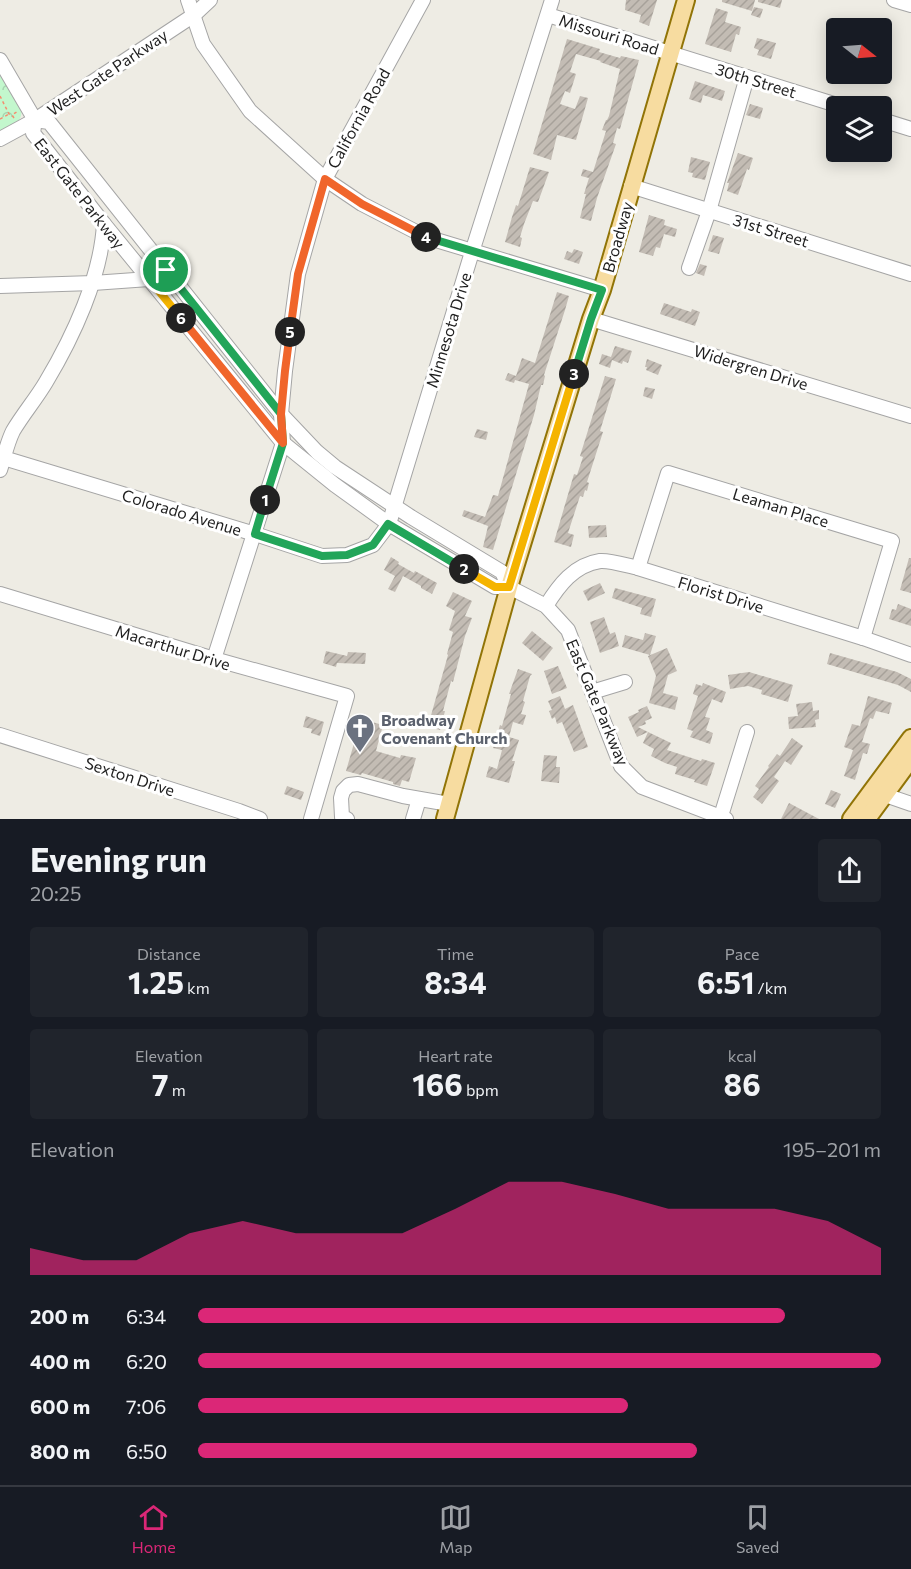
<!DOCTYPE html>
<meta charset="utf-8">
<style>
:root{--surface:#171b24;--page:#20242c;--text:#f1f3f6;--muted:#9ea1a6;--line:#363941;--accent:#db2777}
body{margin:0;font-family:Commissioner,sans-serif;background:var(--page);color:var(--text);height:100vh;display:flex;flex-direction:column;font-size:22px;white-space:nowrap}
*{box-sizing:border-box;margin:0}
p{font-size:20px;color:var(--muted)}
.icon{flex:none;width:33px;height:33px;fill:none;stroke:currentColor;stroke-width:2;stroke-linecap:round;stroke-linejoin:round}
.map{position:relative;height:819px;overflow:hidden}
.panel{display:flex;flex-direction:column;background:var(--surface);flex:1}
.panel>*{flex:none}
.needle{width:39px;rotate:107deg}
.controls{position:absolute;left:826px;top:18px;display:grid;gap:12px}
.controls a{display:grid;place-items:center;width:66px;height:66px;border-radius:6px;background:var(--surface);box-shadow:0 3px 15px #0003;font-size:30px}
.pin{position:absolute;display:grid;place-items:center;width:51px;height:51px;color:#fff;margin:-26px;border:3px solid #fff;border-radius:50%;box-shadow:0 2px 6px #0007}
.km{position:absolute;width:30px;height:30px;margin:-15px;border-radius:50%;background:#222;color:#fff;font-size:16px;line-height:30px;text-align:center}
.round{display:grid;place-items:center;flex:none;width:63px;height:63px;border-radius:6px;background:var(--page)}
.summary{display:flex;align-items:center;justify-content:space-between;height:102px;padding:0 30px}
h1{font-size:33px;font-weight:700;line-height:45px}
.metrics{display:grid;grid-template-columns:repeat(3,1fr);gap:9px;height:102px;padding:6px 30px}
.metrics div{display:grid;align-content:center;border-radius:6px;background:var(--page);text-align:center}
.metrics b{font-size:30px;font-weight:700}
.metrics small{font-size:16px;font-weight:400}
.metrics p{font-size:16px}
.chart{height:168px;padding:12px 30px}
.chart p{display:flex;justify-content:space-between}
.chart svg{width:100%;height:108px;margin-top:6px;fill:var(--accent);opacity:.7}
ul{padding:0 30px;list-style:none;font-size:20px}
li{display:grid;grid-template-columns:96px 72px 1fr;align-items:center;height:45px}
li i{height:15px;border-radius:8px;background:var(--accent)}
.menu{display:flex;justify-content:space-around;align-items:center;height:84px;border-top:2px solid var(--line);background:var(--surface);font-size:16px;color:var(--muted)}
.menu a{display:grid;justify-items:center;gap:3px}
.menu .active{color:var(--accent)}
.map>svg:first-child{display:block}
.park{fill:url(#park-crowns)}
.building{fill:url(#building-hatch)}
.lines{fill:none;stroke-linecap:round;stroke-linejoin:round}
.minor-casing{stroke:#a5a5a5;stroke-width:16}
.major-casing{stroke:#917407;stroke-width:20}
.path{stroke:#f38e70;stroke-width:1.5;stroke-dasharray:3 3;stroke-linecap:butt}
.minor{stroke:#fff;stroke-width:14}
.major{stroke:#f7dca0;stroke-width:16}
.split-1-casing{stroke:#fff;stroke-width:12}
.split-2-casing{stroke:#fff;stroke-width:12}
.split-3-casing{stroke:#fff;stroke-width:12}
.split-4-casing{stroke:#fff;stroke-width:12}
.split-5-casing{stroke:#fff;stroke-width:12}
.split-6-casing{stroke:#fff;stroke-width:12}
.split-7-casing{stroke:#fff;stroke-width:12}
.split-1{stroke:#22a559;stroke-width:8}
.split-2{stroke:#22a559;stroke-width:8}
.split-3{stroke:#f5b400;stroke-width:8}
.split-4{stroke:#22a559;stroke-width:8}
.split-5{stroke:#f0652b;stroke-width:8}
.split-6{stroke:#f0652b;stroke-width:8}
.split-7{stroke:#f5b400;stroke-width:8}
.labels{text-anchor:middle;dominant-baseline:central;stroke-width:6;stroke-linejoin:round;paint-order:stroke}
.street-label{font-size:16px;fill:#1e1e1e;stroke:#fff}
.worship-label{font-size:16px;font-weight:bold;fill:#5b616d;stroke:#fff;text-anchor:start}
</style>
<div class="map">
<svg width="911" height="819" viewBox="0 0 911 819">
<defs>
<pattern id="park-crowns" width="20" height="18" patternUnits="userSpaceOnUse" patternTransform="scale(1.5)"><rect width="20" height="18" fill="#c3f7cd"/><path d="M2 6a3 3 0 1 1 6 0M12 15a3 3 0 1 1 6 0" fill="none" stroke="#a7d3b0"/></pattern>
<pattern id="building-hatch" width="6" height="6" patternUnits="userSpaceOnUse" patternTransform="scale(1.5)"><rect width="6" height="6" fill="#c3bcb4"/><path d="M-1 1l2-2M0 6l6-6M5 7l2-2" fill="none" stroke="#a7a19a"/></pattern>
</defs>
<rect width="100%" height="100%" fill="#eeece4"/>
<path class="park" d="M0 72 21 108C24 123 11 126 0 132Z"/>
<g class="building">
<polygon points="626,0 657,0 649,26 639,22 641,15 625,10"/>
<polygon points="722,0 755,0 752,11 722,2"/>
<polygon points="758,0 782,0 780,8 758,2"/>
<polygon points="754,7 763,9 760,18 751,15"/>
<polygon points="716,8 728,12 725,22 741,27 739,35 736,34 731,52 705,44"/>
<polygon points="757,38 776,43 771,59 757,55 759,50 754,48"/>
<polygon points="567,39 600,49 599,52 620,58 621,56 639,60 620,129 617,128 613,143 616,144 597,198 591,221 580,218 586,194 584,194 589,178 581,176 583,169 593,172 606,131 602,130 606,120 607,120 609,116 620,69 600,62 601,61 576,54 570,72 576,74 570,93 565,91 560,104 575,109 580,96 588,98 576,140 557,135 551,160 533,154"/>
<polygon points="695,81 725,91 722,101 703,95 701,103 689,99"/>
<polygon points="750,104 763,108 760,119 746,115"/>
<polygon points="738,153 753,158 749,170 747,169 738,195 727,191 729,183 727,183"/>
<polygon points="691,157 710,162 705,180 692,177 693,173 688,172"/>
<polygon points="530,167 549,172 538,202 533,201 524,224 520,237 522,238 520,247 505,242 512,217 516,205 518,206"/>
<polygon points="649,215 665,220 664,225 677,229 675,237 664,234 660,248 656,247 653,256 639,252"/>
<polygon points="713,235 724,238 719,254 708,251"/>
<polygon points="574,249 583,252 579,264 564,259 567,251 572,253"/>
<polygon points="700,264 707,266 704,276 696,273"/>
<polygon points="557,292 569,296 565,310 544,375 545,376 543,385 541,385 534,415 493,550 483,547 488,526 462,516 464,510 485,517 493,495 498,496 529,384 515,380 514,383 505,380 508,373 516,376 522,358 535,363"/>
<polygon points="664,303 691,312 692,309 700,312 695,326 660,314"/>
<polygon points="615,346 632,351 628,363 623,361 622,364 612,360 610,368 599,364 602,354 611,357"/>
<polygon points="647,359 662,365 658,375 646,370 647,367 645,367"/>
<polygon points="605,376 616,379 600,431 603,432 587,482 589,483 587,491 585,490 583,497 580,496 568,533 574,535 571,547 554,542 574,474 577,475 583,457 580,456"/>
<polygon points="645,387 655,389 652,399 643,396"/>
<polygon points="477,429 488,432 486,440 474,437"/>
<polygon points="606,525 607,537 589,538 588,526"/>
<polygon points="391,557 399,562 398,564 414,573 415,571 437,583 432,594 421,588 421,586 403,576 395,592 388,589 395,576 384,570"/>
<polygon points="909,558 911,558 911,593 900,590"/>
<polygon points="600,583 605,593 588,601 583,591"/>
<polygon points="615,588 656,599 651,617 640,614 642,608 612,598"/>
<polygon points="453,592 472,601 465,616 472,618 465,636 453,682 451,681 443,711 445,711 440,730 424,726 426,718 430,719 448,655 447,654 453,632 449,630 455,611 446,606"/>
<polygon points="898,604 911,609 911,626 889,619 892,609 896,610"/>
<polygon points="604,617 610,634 615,632 619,646 600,653 590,622"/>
<polygon points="532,631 553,648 543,661 522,643"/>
<polygon points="645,633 656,636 650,655 622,647 625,635 643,640"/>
<polygon points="667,648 677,671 668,675 663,693 678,697 675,710 649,703 656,676 648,656"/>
<polygon points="326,651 347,656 348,652 366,653 365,664 337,663 336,667 323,663"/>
<polygon points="830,653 897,672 911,679 911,692 898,685 827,664"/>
<polygon points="558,666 567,688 552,694 544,671"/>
<polygon points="518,669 532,674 530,676 523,701 525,702 521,714 526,715 523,725 513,722 509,737 519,740 512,761 515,761 509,783 486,777 489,766 497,769 502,750 493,748 500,725 502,726 511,694 509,694"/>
<polygon points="749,672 793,685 788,702 761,694 762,690 748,686 730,689 728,675"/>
<polygon points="703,683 726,692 722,703 712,699 705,717 710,718 706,730 713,733 710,744 690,737 693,731 687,729 698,696 693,694 696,684 702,686"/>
<polygon points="560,696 565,709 573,705 588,747 574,752 562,722 557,724 555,717 552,719 549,711 552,710 548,701"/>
<polygon points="868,696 892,703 889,714 876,711 873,719 870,718 862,742 870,744 867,754 863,753 855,780 844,776 853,750 844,747 852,724 860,726"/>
<polygon points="812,702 813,711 819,710 819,719 815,720 816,727 789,729 788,717 798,716 796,704"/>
<polygon points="647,706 652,718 645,721 646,724 638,727 648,732 637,737 628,717 639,712 638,710"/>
<polygon points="306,716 324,722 320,736 311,733 312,729 303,727"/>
<polygon points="361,719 383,725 376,751 400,758 401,755 416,758 409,782 402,780 400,786 393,784 393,782 362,773 361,775 346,771"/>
<polygon points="648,732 671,743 667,750 701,761 702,759 715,763 707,786 694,782 695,780 675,774 677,767 665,763 651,756 654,749 643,743"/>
<polygon points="792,738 803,746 791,765 785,761 774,777 779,781 762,804 753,797 759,789 755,786 769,767 768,766 777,754 780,756"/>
<polygon points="544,755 557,756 556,767 560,767 559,783 541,781"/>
<polygon points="287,786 304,792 301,800 284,794"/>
<polygon points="831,790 841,794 835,808 825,804"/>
<polygon points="789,803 819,819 781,819"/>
</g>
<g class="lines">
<g class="minor-casing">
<g id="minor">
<polyline points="188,0 203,44 250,111 325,179 362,204 426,237 602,290"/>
<polyline points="894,0 911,5"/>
<polyline points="548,15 840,106"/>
<polyline points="0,60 35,120 33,133 104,224 283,443 335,485 389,524 495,587 509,587 546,606 568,630 621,766 642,787 726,819"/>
<polyline points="35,120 49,122 281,414 317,452 335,467 411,517 502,572 509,587"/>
<polyline points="882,120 911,129"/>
<polyline points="0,139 35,120 194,15 210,0"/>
<polyline points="631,186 911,274"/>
<polyline points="689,268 709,211 747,77"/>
<polyline points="0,286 93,283 149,279 154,276"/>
<polyline points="591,319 911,416"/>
<polyline points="0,457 255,534 322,556 347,555 373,545 389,524 472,252 552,0"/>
<path d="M0 470C4 458 7 443 13 431 23 414 36 399 46 382 73 337 101 277 104 224"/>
<polyline points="638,568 668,473 892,541 863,638"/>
<polyline points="0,594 214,659 347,696 311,819"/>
<path d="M546 606C559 585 574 565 600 561 610 560 628 566 638 568L863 638 911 655"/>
<polyline points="214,659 283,443 281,414 285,371 298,274 325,179 423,0"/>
<polyline points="592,692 625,682"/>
<polyline points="0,735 239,811 260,819"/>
<polyline points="877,791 885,795 911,804"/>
<polyline points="721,816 747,732"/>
<polyline points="347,819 342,817 341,798 343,791 349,785 358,784 403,796 449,804"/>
<polyline points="413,819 419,799"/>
</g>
</g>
<g class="major-casing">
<g id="major">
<polyline points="445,819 509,587 591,319 602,290 686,0"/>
<polyline points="851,819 911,738"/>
<polyline points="867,819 911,759"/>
</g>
</g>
<g class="path">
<polyline points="0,96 9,114 12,115"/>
<polyline points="14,118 12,115 18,111"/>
<polyline points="0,119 9,114"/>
</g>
<use href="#minor" class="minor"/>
<use href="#major" class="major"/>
</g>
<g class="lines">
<g class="split-1-casing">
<polyline id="split-1" points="166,270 281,414 283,443 265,500"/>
</g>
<g class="split-2-casing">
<polyline id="split-2" points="265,500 255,534 322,556 347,555 373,545 388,524 464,569"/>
</g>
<g class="split-3-casing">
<polyline id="split-3" points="464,569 495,587 509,587 574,374"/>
</g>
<g class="split-4-casing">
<polyline id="split-4" points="426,237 602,290 591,319 574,374"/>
</g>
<g class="split-5-casing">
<polyline id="split-5" points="290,332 298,274 325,179 362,204 426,237"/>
</g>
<g class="split-6-casing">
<polyline id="split-6" points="181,318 283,443 281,414 285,371 290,332"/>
</g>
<g class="split-7-casing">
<polyline id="split-7" points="166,270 149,279 181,318"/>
</g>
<use href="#split-1" class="split-1"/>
<use href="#split-2" class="split-2"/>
<use href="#split-3" class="split-3"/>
<use href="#split-4" class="split-4"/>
<use href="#split-5" class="split-5"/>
<use href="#split-6" class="split-6"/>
<use href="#split-7" class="split-7"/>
</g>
<defs>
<g id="church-pin" transform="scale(1.5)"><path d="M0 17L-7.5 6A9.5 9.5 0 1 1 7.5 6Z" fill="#6b7280" stroke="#fff"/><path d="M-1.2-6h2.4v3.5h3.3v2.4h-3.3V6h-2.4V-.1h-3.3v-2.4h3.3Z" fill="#fff"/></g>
</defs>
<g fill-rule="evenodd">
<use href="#church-pin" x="360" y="728"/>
</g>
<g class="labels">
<g class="street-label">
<text transform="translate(609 34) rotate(17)">Missouri Road</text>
<text transform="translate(107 72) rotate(-34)">West Gate Parkway</text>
<text transform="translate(756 80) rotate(17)">30th Street</text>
<text transform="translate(358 118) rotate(-61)">California Road</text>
<text transform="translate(80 193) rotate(52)">East Gate Parkway</text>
<text transform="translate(771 230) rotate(17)">31st Street</text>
<text transform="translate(617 237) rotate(-74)">Broadway</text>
<text transform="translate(448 330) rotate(-73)">Minnesota Drive</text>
<text transform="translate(751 367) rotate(17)">Widergren Drive</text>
<text transform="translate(781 507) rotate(17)">Leaman Place</text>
<text transform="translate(182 512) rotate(17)">Colorado Avenue</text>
<text transform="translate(721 594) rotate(17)">Florist Drive</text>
<text transform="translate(173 647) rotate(17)">Macarthur Drive</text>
<text transform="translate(598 702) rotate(67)">East Gate Parkway</text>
<text transform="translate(130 776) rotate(18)">Sexton Drive</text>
</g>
<g class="worship-label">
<text x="381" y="719">Broadway<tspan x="381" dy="18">Covenant Church</tspan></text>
</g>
</g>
</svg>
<div class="controls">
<a><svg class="needle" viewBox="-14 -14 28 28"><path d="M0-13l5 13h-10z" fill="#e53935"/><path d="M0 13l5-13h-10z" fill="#9ea1a6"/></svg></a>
<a><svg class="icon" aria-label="layers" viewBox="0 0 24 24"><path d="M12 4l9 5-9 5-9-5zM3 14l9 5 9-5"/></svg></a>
</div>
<div class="pin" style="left:166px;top:270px;background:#1e9e55"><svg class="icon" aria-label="arrive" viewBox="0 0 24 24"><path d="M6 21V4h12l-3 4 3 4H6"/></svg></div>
<b class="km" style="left:265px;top:500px">1</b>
<b class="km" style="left:464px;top:569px">2</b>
<b class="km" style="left:574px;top:374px">3</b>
<b class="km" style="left:426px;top:237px">4</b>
<b class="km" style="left:290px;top:332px">5</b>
<b class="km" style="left:181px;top:318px">6</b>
</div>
<section class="panel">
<div class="summary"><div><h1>Evening run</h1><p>20:25</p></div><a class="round"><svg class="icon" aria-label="share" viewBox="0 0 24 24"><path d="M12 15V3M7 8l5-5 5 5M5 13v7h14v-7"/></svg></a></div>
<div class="metrics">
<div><p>Distance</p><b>1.25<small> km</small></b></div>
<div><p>Time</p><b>8:34</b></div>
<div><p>Pace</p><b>6:51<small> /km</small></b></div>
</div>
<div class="metrics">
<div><p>Elevation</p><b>7<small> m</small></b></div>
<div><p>Heart rate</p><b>166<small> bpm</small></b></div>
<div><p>kcal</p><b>86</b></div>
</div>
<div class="chart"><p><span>Elevation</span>195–201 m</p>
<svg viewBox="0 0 160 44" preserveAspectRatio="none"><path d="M0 44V33L10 38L20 38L30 27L40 22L50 27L60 27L70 27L80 17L90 6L100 6L110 11L120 17L130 17L140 17L150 22L160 33V44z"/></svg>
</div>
<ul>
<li><b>200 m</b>6:34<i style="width:86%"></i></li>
<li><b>400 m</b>6:20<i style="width:100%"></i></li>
<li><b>600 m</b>7:06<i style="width:63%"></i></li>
<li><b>800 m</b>6:50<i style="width:73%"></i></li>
</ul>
</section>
<nav class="menu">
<a class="active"><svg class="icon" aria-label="home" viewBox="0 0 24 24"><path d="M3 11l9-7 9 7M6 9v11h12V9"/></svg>Home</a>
<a><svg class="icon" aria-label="map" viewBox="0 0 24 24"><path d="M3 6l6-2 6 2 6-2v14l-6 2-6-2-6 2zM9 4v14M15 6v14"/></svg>Map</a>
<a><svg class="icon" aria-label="saved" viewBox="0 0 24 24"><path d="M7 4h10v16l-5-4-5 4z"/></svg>Saved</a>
</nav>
